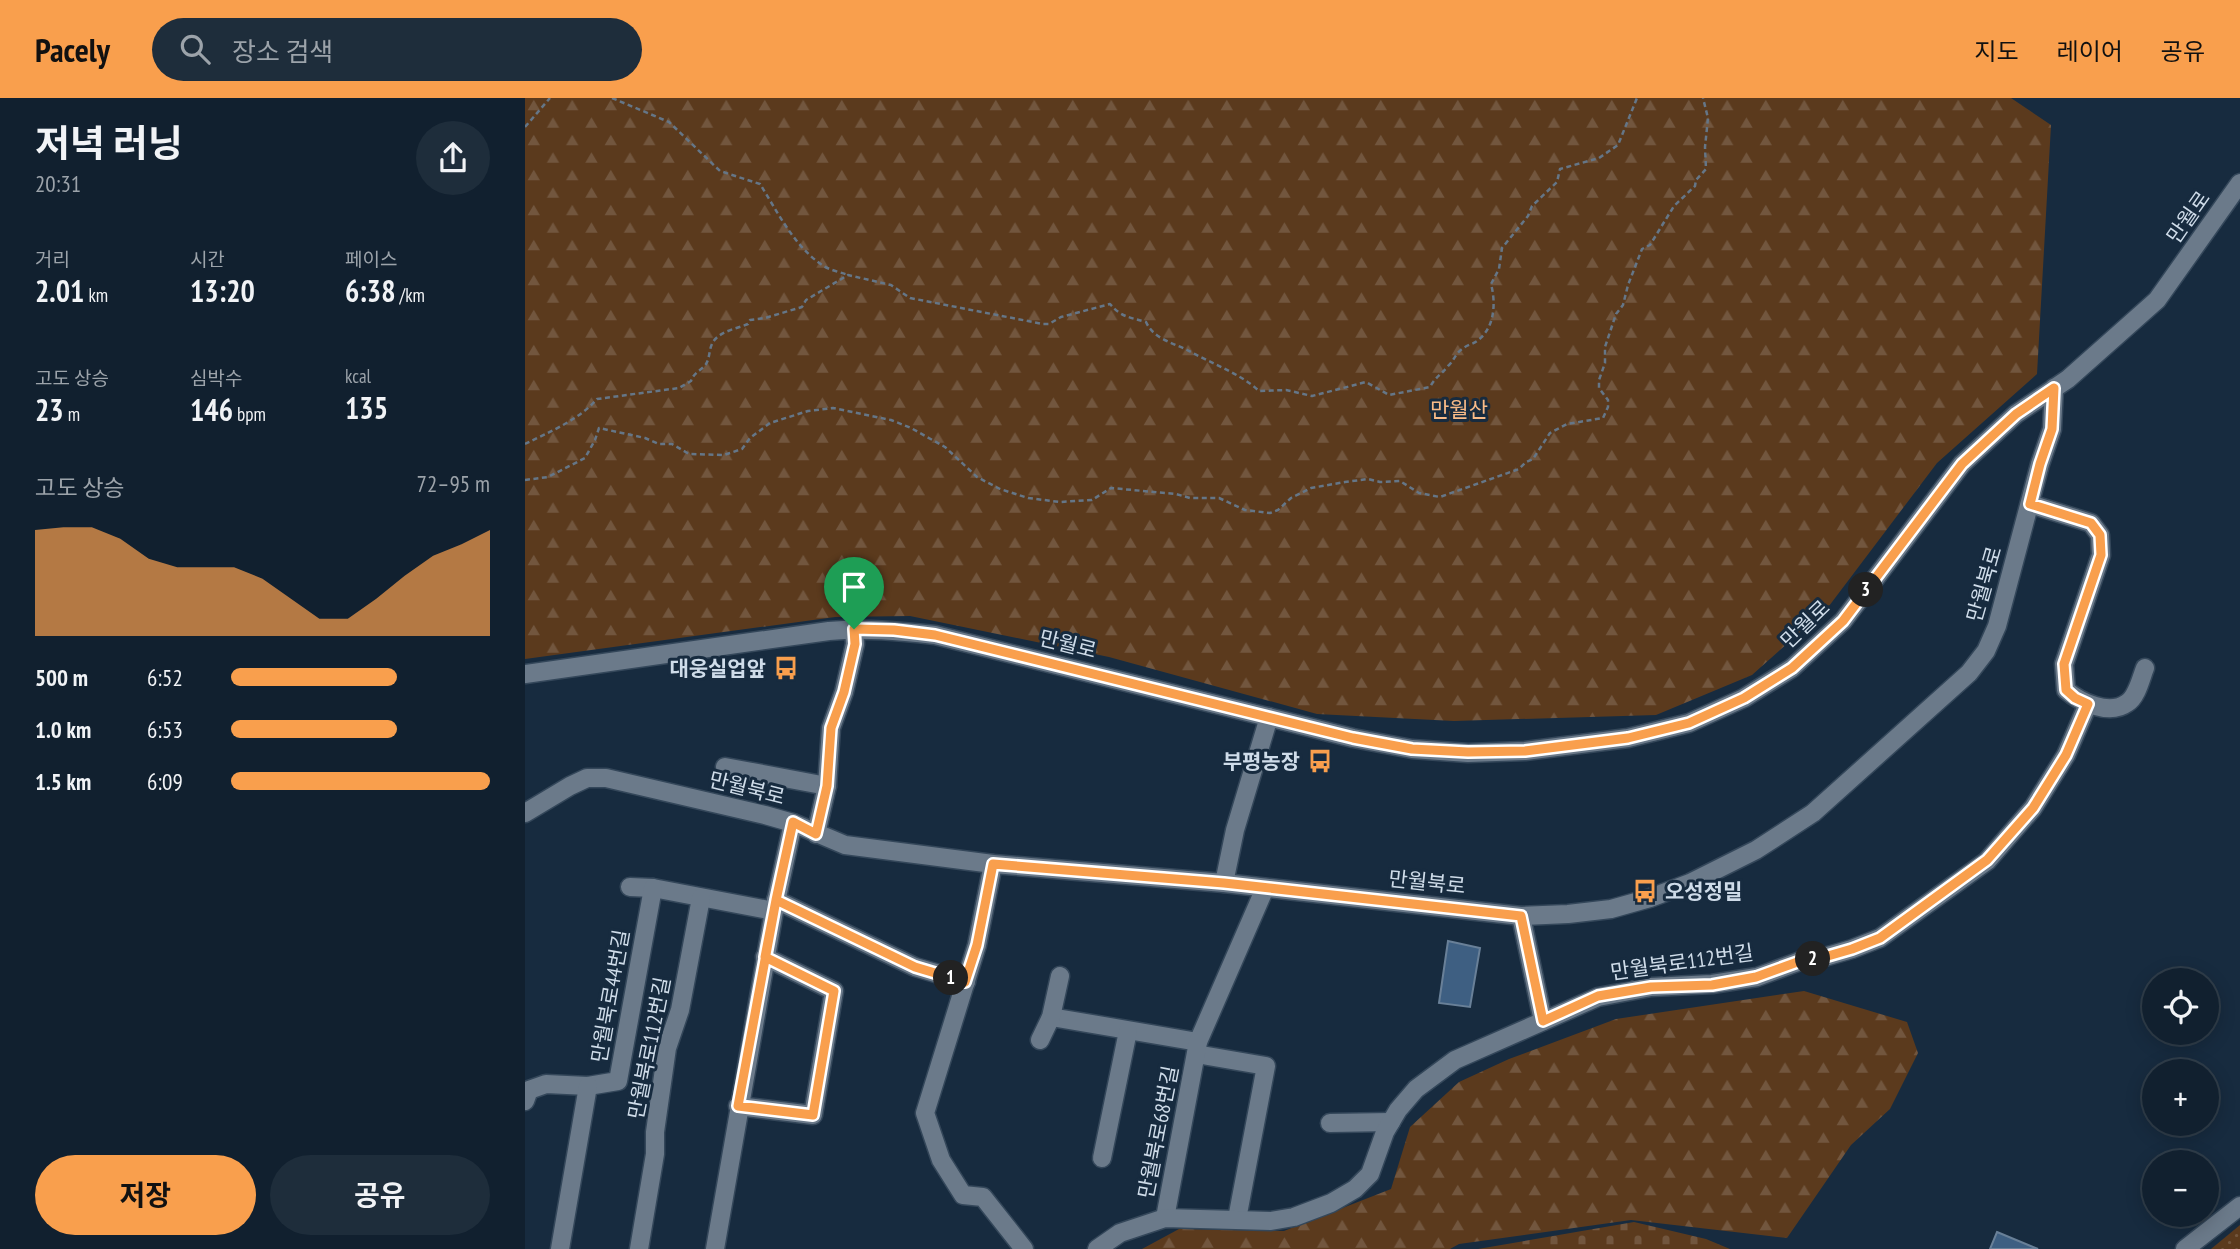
<!DOCTYPE html>
<html lang="ko">
<meta charset="utf-8">
<style>
:root{--surface:#11202f;--page:#1e2d3b;--text:#f1f3f6;--muted:#9ca3aa;--line:#303e4b;--accent:#f99f4d}
body{margin:0;font-family:"PT Sans Narrow","Noto Sans KR",sans-serif;background:var(--page);color:var(--text);height:100vh;display:flex;flex-direction:column;font-size:26px;white-space:nowrap}
*{box-sizing:border-box;margin:0}
p{font-size:23px;color:var(--muted)}
.icon{flex:none;width:38px;height:38px;fill:none;stroke:currentColor;stroke-width:2;stroke-linecap:round;stroke-linejoin:round}
.map{position:relative;flex:1;overflow:hidden}
.panel{display:flex;flex-direction:column;background:var(--surface);width:525px}
.panel>*{flex:none}
.controls{position:absolute;left:1617px;top:870px;display:grid;gap:14px}
.controls a{display:grid;place-items:center;width:77px;height:77px;border-radius:50%;background:var(--surface);box-shadow:0 4px 18px #0003,0 0 0 2px var(--line);font-size:35px}
.pin{position:absolute;display:grid;place-items:center;width:60px;height:60px;color:#fff;margin:-72px -30px;border-radius:50% 50% 50% 0;rotate:-45deg;box-shadow:0 0 7px #0007}
.pin .icon{rotate:45deg}
.km{position:absolute;width:35px;height:35px;margin:-18px;border-radius:50%;background:#222;color:#fff;font-size:19px;line-height:35px;text-align:center}
.round{display:grid;place-items:center;flex:none;width:74px;height:74px;border-radius:37px;background:var(--page)}
.head{display:flex;align-items:center;justify-content:space-between;height:119px;padding:0 35px}
h1{font-size:38px;font-weight:700;line-height:52px}
.stats{display:grid;grid-template-columns:repeat(3,1fr);gap:10px;height:119px;padding:7px 35px}
.stats div{display:grid;align-content:center}
.stats b{font-size:30px;font-weight:700}
.stats small{font-size:19px;font-weight:400}
.stats p{font-size:19px}
.chart{height:196px;padding:14px 35px}
.chart p{display:flex;justify-content:space-between}
.chart svg{width:100%;height:126px;margin-top:7px;fill:var(--accent);opacity:.7}
.button{display:flex;gap:14px;margin-top:auto;padding:14px 35px}
.button a{flex:1;height:80px;border-radius:42px;background:var(--accent);color:#111;font-size:28px;font-weight:700;line-height:80px;text-align:center}
.button a+a{background:var(--page);color:var(--text)}
ul{padding:0 35px;list-style:none;font-size:23px}
li{display:grid;grid-template-columns:112px 84px 1fr;align-items:center;height:52px}
li i{height:18px;border-radius:9px;background:var(--accent)}
header{display:flex;align-items:center;gap:42px;box-sizing:border-box;height:98px;padding:0 35px;background:var(--accent);color:#111}
header strong{font-size:33px}
nav{display:flex;gap:38px;margin-inline-start:auto;font-size:24px}
.search{width:490px;height:63px;background:var(--page);display:flex;align-items:center;gap:18px;box-sizing:border-box;padding:0 24px;border-radius:38px;color:var(--muted);font-size:26px}
main{display:flex;flex:1;min-height:0}
.map>svg:first-child{display:block}
.forest{fill:url(#forest-firs)}
.cemetery{fill:url(#cemetery-stones)}
.park{fill:url(#park-dots)}
.building{fill:#3e5f82;stroke:#698098;stroke-width:2}
.lines{fill:none;stroke-linecap:round;stroke-linejoin:round}
.minor-casing{stroke:#34475a;stroke-width:21}
.path{stroke:#657687;stroke-width:2.5;stroke-dasharray:5 3.5;stroke-linecap:butt}
.minor{stroke:#6b7a8a;stroke-width:18}
.route-casing{stroke:#fff;stroke-width:14}
.route{stroke:#f99f4d;stroke-width:9}
.labels{text-anchor:middle;dominant-baseline:central;stroke-width:6;stroke-linejoin:round;paint-order:stroke}
.street-label{font-size:21px;fill:#cfdce9;stroke:#172b3f}
.park-label{font-size:21px;fill:#fabc88;stroke:#172b3f}
.poi-label{font-size:21px;font-weight:bold;fill:#cfdce9;stroke:#172b3f;text-anchor:end}
</style>
<header>
<strong>Pacely</strong>
<div class="search"><svg class="icon" aria-label="search" viewBox="0 0 24 24"><circle cx="10" cy="10" r="6"/><path d="M15 15l6 6"/></svg>장소 검색</div>
<nav><a>지도</a><a>레이어</a><a>공유</a></nav>
</header>
<main>
<section class="panel">
<div class="head"><div><h1>저녁 러닝</h1><p>20:31</p></div><a class="round"><svg class="icon" aria-label="share" viewBox="0 0 24 24"><path d="M12 15V3M7 8l5-5 5 5M5 13v7h14v-7"/></svg></a></div>
<div class="stats">
<div><p>거리</p><b>2.01<small> km</small></b></div>
<div><p>시간</p><b>13:20</b></div>
<div><p>페이스</p><b>6:38<small> /km</small></b></div>
</div>
<div class="stats">
<div><p>고도 상승</p><b>23<small> m</small></b></div>
<div><p>심박수</p><b>146<small> bpm</small></b></div>
<div><p>kcal</p><b>135</b></div>
</div>
<div class="chart"><p><span>고도 상승</span>72–95 m</p>
<svg viewBox="0 0 160 44" preserveAspectRatio="none"><path d="M0 44V7L10 6L20 6L30 10L40 17L50 20L60 20L70 20L80 24L90 31L100 38L110 38L120 31L130 23L140 16L150 12L160 7V44z"/></svg>
</div>
<ul>
<li><b>500 m</b>6:52<i style="width:64%"></i></li>
<li><b>1.0 km</b>6:53<i style="width:64%"></i></li>
<li><b>1.5 km</b>6:09<i style="width:100%"></i></li>
</ul>
<div class="button"><a>저장</a><a>공유</a></div>
</section>
<div class="map">
<svg width="1715" height="1151" viewBox="0 0 1715 1151">
<defs>
<pattern id="forest-firs" width="22" height="20" patternUnits="userSpaceOnUse" patternTransform="scale(1.75)"><rect width="22" height="20" fill="#5b3a1d"/><path d="M5 1l3.5 6h-7zM16 11l3.5 6h-7z" fill="#72563e"/></pattern>
<pattern id="cemetery-stones" width="16" height="16" patternUnits="userSpaceOnUse" patternTransform="scale(1.75)"><rect width="16" height="16" fill="#5b3a1d"/><path d="M2 7V4a2 2 0 0 1 4 0v3zM10 15v-3a2 2 0 0 1 4 0v3z" fill="#72563e"/></pattern>
<pattern id="park-dots" width="8" height="8" patternUnits="userSpaceOnUse" patternTransform="scale(1.75)"><rect width="8" height="8" fill="#5b3a1d"/><path d="M2 2h.1M6 6h.1" fill="none" stroke="#72563e" stroke-width="1.8" stroke-linecap="round"/></pattern>
</defs>
<rect width="100%" height="100%" fill="#172b3f"/>
<g class="forest">
<polygon points="0,0 1486,0 1526,27 1512,276 1412,365 1304,508 1227,577 1131,617 929,623 792,616 584,559 385,518 310,519 0,561"/>
<polygon points="1279,893 1382,924 1393,955 1365,1011 1326,1047 1262,1140 1106,1122 934,1146 925,1151 617,1151 654,1131 759,1133 866,1091 885,1029 934,984 984,961 1091,921"/>
</g>
<polygon class="cemetery" points="1109,1124 1181,1141 1205,1151 953,1151"/>
<polygon class="park" points="1715,1127 1715,1151 1686,1151"/>
<g class="building">
<polygon points="923,843 955,850 945,909 914,905"/>
<polygon points="1472,1134 1513,1151 1465,1151"/>
</g>
<g class="lines">
<g class="minor-casing">
<g id="minor">
<path d="M1505 406 1566 425 1575 437 1576 457 1539 566 1541 592C1555 604 1584 618 1602 605 1612 599 1616 580 1620 570"/>
<path d="M0 576 304 533C340 530 374 533 410 537L828 640 887 651 943 655 1000 653 1103 640 1164 625 1219 600 1267 570 1318 523 1437 366 1491 316 1543 281 1632 202 1715 85"/>
<polyline points="200,669 302,688"/>
<polyline points="0,715 45,688 62,680 81,680 240,717 268,725 320,747 468,766 699,785 996,818 1043,816 1086,811 1125,800 1165,785 1231,752 1288,715 1444,575 1461,553 1472,528 1515,366 1527,331 1529,290"/>
<polyline points="291,736 302,688 306,630 319,594 330,546 329,531"/>
<polyline points="468,766 452,847 400,1015 416,1062 438,1097 458,1099 499,1151"/>
<polyline points="699,785 710,732 744,619"/>
<polyline points="105,789 128,790 249,813"/>
<polyline points="251,802 390,869 441,884"/>
<polyline points="996,818 1018,923"/>
<polyline points="526,919 673,944"/>
<polyline points="515,942 526,919 535,878"/>
<polyline points="671,956 741,968 712,1121"/>
<polyline points="0,1003 4,992 21,986 63,988 93,983 128,790"/>
<polyline points="213,1008 288,1017 309,893 240,859"/>
<polyline points="805,1025 866,1024"/>
<polyline points="577,1060 603,933"/>
<polyline points="640,1120 673,944 740,790"/>
<polyline points="35,1151 63,988"/>
<polyline points="114,1151 130,1056 130,1034 142,950 155,912 176,800"/>
<polyline points="190,1151 249,813 268,725"/>
<polyline points="572,1151 595,1135 640,1120 746,1123 769,1119 806,1105 830,1091 845,1076 860,1034 873,1012 891,991 930,962 1073,899 1126,889 1187,886 1232,879 1278,862 1296,860 1327,851 1355,840 1462,763 1508,710 1541,657 1563,606"/>
<polyline points="1660,1151 1715,1108"/>
</g>
</g>
<g class="path">
<path d="M87 0 144 24 195 73 235 86C252 113 269 148 297 167 304 172 315 174 323 177"/>
<polyline points="0,29 25,0"/>
<path d="M0 346C24 334 54 322 72 301L154 290 166 283C169 274 176 273 181 266 185 260 184 250 188 244 195 233 211 231 223 226L225 222 240 220 277 209 281 202 323 177 366 187 385 200 518 226H524L536 219 585 206C597 220 605 219 621 224 629 242 650 245 666 254 688 266 716 276 734 293L761 292 787 298 841 284 864 297 905 289C911 278 916 277 923 268 929 263 930 256 937 251 942 247 948 246 952 243 970 230 971 205 966 186L974 171 977 150 1003 118 1007 108 1032 84 1035 71 1074 60 1093 47 1112 0"/>
<polyline points="0,382 23,379 60,360 70,342 74,330 120,340 134,346 147,346 164,356 199,357 217,351 225,340 245,325 283,313 308,310 366,322 386,330 420,349 452,379 475,391 503,400 535,404 567,402 586,390 651,396 665,400 694,400 720,412 745,415 753,412 766,400 786,390 820,384 843,381 855,384 875,383 894,395 915,399 994,371 1001,364 1008,361 1025,335 1042,326 1078,320 1083,309 1083,302 1074,290 1074,282 1080,265 1080,249 1091,216 1098,207 1103,187 1117,151 1125,147 1149,108 1170,88 1171,82 1181,71 1180,49 1183,20 1178,0"/>
</g>
<use href="#minor" class="minor"/>
</g>
<g class="lines">
<g class="route-casing">
<polyline id="route" points="329,531 330,546 319,594 306,630 302,688 291,736 268,724 251,802 249,813 213,1008 288,1017 309,893 240,859 251,802 390,869 440,884 452,847 468,766 699,785 996,818 1018,923 1073,898 1126,889 1187,887 1231,879 1278,862 1296,860 1327,851 1355,840 1462,762 1508,710 1541,657 1563,606 1550,600 1541,592 1539,566 1576,457 1575,437 1566,425 1505,406 1515,366 1527,331 1529,290 1491,316 1437,366 1318,523 1267,570 1219,600 1164,625 1103,640 1000,653 943,654 887,651 828,640 410,537 369,532 329,531"/>
</g>
<use href="#route" class="route"/>
</g>
<defs>
<g id="bus-bare" transform="scale(1.89)"><path d="M-5-6H5V4H4V6H2V4H-2V6H-4V4H-5ZM-3.5-4V0h7V-4ZM-3.5 1.2v1.5H-2V1.2ZM2 1.2v1.5H3.5V1.2Z" fill="#f99f4d" stroke="#172b3f" stroke-width="2.5" paint-order="stroke"/></g>
</defs>
<g fill-rule="evenodd">
<use href="#bus-bare" x="261" y="570"/>
<use href="#bus-bare" x="795" y="663"/>
<use href="#bus-bare" x="1120" y="793"/>
</g>
<g class="labels">
<g class="street-label">
<text transform="translate(1663 119) rotate(-55)">만월로</text>
<text transform="translate(1459 486) rotate(-74)">만월북로</text>
<text transform="translate(1280 526) rotate(-44)">만월로</text>
<text transform="translate(543 546) rotate(14)">만월로</text>
<text transform="translate(222 690) rotate(14)">만월북로</text>
<text transform="translate(902 784) rotate(6)">만월북로</text>
<text transform="translate(1157 864) rotate(-8)">만월북로112번길</text>
<text transform="translate(85 898) rotate(-80)">만월북로44번길</text>
<text transform="translate(124 950) rotate(-79)">만월북로112번길</text>
<text transform="translate(633 1034) rotate(-79)">만월북로68번길</text>
</g>
<g class="park-label">
<text x="934" y="311">만월산</text>
</g>
<g class="poi-label">
<text x="241" y="570">대웅실업앞</text>
<text x="775" y="663">부평농장</text>
<text x="1140" y="793" text-anchor="start">오성정밀</text>
</g>
</g>
</svg>
<div class="controls">
<a><svg class="icon" aria-label="locate" viewBox="0 0 24 24"><circle cx="12" cy="12" r="6"/><path d="M12 2v4M12 18v4M2 12h4M18 12h4"/></svg></a>
<a>+</a>
<a>−</a>
</div>
<div class="pin" style="left:329px;top:531px;background:#1e9e55"><svg class="icon" aria-label="arrive" viewBox="0 0 24 24"><path d="M6 21V4h12l-3 4 3 4H6"/></svg></div>
<b class="km" style="left:426px;top:880px">1</b>
<b class="km" style="left:1288px;top:861px">2</b>
<b class="km" style="left:1341px;top:492px">3</b>
</div>
</main>
